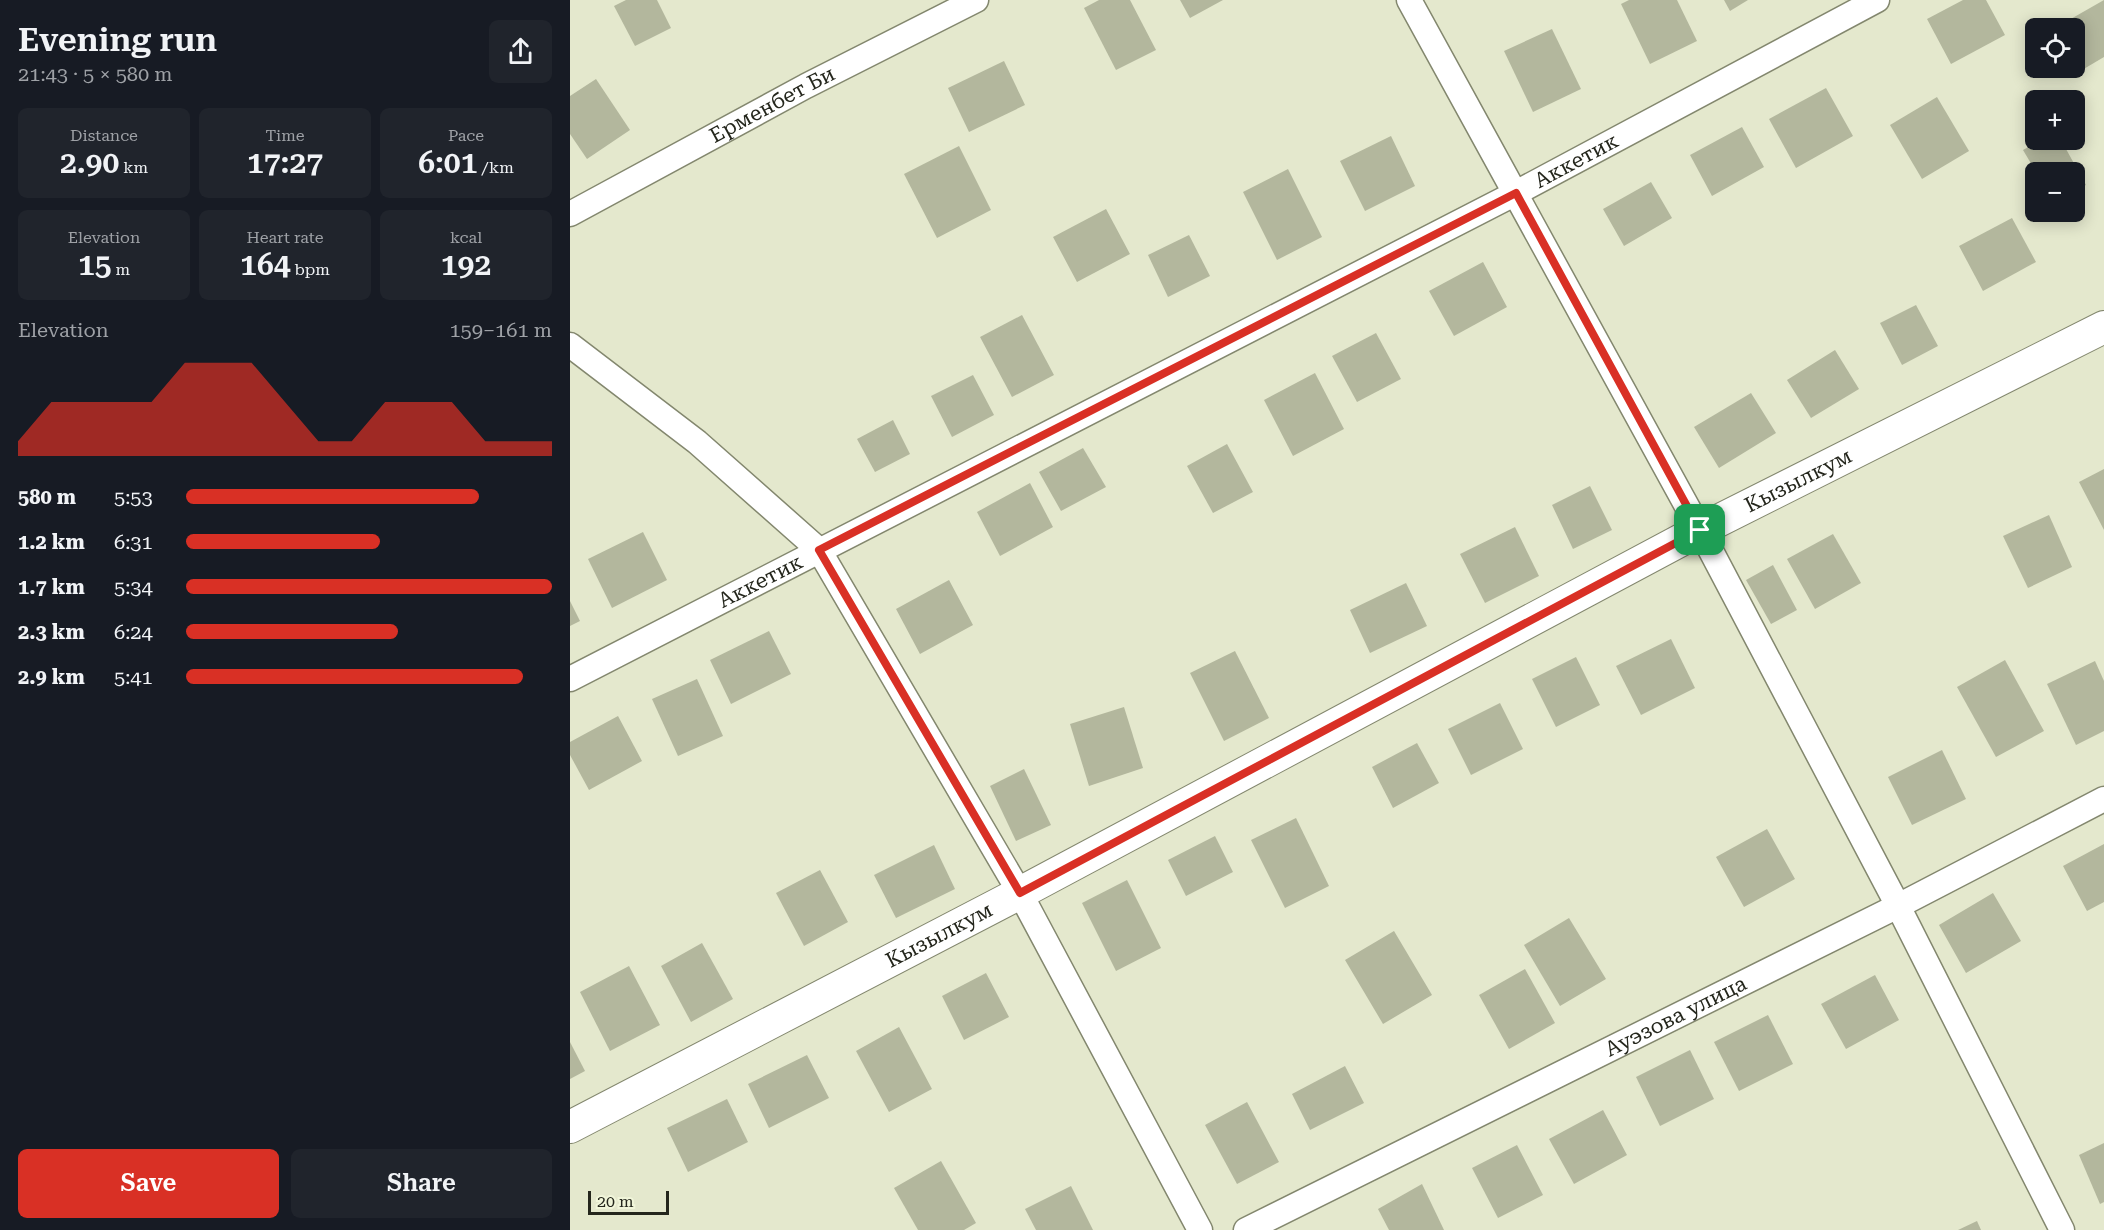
<!DOCTYPE html>
<meta charset="utf-8">
<style>
:root{--surface:#171b24;--page:#20242c;--text:#f1f3f6;--muted:#9ea1a6;--accent:#d93025}
body{margin:0;font-family:"Roboto Serif",serif;background:var(--page);color:var(--text);height:100vh;display:flex;flex-direction:column;font-size:22px;white-space:nowrap}
*{box-sizing:border-box;margin:0}
p{font-size:20px;color:var(--muted)}
.icon{flex:none;width:33px;height:33px;fill:none;stroke:currentColor;stroke-width:2;stroke-linecap:round;stroke-linejoin:round}
.map{position:relative;flex:1;overflow:hidden}
.side{display:flex;flex-direction:column;background:var(--surface);width:570px}
.side>*{flex:none}
.fabs{position:absolute;left:1455px;top:18px;display:grid;gap:12px}
.fabs a{display:grid;place-items:center;width:60px;height:60px;border-radius:9px;background:var(--surface);box-shadow:0 3px 15px #0003;font-size:30px}
.scale{position:absolute;left:18px;bottom:15px;width:81px;box-sizing:border-box;padding-left:6px;border:3px solid #24261c;border-top:0;font-size:16px;line-height:21px;white-space:nowrap;color:#24261c;-webkit-text-stroke:4px #f1f6da;paint-order:stroke}
.pin{position:absolute;display:grid;place-items:center;width:51px;height:51px;color:#fff;margin:-26px;border-radius:12px;box-shadow:0 3px 9px #0006}
.round{display:grid;place-items:center;flex:none;width:63px;height:63px;border-radius:9px;background:var(--page)}
.overview{display:flex;align-items:center;justify-content:space-between;height:102px;padding:0 18px}
h1{font-size:33px;font-weight:600;line-height:45px}
.stats{display:grid;grid-template-columns:repeat(3,1fr);gap:9px;height:102px;padding:6px 18px}
.stats div{display:grid;align-content:center;border-radius:9px;background:var(--page);text-align:center}
.stats b{font-size:30px;font-weight:600}
.stats small{font-size:16px;font-weight:400}
.stats p{font-size:16px}
.chart{height:168px;padding:12px 18px}
.chart p{display:flex;justify-content:space-between}
.chart svg{width:100%;height:108px;margin-top:6px;fill:var(--accent);opacity:.7}
.cta{display:flex;gap:12px;margin-top:auto;padding:12px 18px}
.cta a{flex:1;height:69px;border-radius:9px;background:var(--accent);color:#fff;font-size:24px;font-weight:600;line-height:69px;text-align:center}
.cta a+a{background:var(--page);color:var(--text)}
ul{padding:0 18px;list-style:none;font-size:20px}
li{display:grid;grid-template-columns:96px 72px 1fr;align-items:center;height:45px}
li i{height:15px;border-radius:8px;background:var(--accent)}
main{display:flex;flex:1;min-height:0}
.map>svg:first-child{display:block}
.building{fill:#b3b79d}
.lines{fill:none;stroke-linecap:round;stroke-linejoin:round}
.minor-casing{stroke:#83876e;stroke-width:27}
.tertiary-casing{stroke:#83876e;stroke-width:34}
.minor{stroke:#fff;stroke-width:24}
.tertiary{stroke:#fff;stroke-width:32}
.route-casing{stroke:#fff;stroke-width:12}
.route{stroke:#d93025;stroke-width:8}
.labels{text-anchor:middle;dominant-baseline:central;stroke-width:5;stroke-linejoin:round;paint-order:stroke}
.street-label{font-size:21px;fill:#24261c;stroke:#f1f6da}
</style>
<main>
<section class="side">
<div class="overview"><div><h1>Evening run</h1><p>21:43 · 5 × 580 m</p></div><a class="round"><svg class="icon" aria-label="share" viewBox="0 0 24 24"><path d="M12 15V3M7 8l5-5 5 5M5 13v7h14v-7"/></svg></a></div>
<div class="stats">
<div><p>Distance</p><b>2.90<small> km</small></b></div>
<div><p>Time</p><b>17:27</b></div>
<div><p>Pace</p><b>6:01<small> /km</small></b></div>
</div>
<div class="stats">
<div><p>Elevation</p><b>15<small> m</small></b></div>
<div><p>Heart rate</p><b>164<small> bpm</small></b></div>
<div><p>kcal</p><b>192</b></div>
</div>
<div class="chart"><p><span>Elevation</span>159–161 m</p>
<svg viewBox="0 0 160 44" preserveAspectRatio="none"><path d="M0 44V38L10 22L20 22L30 22L40 22L50 6L60 6L70 6L80 22L90 38L100 38L110 22L120 22L130 22L140 38L150 38L160 38V44z"/></svg>
</div>
<ul>
<li><b>580 m</b>5:53<i style="width:80%"></i></li>
<li><b>1.2 km</b>6:31<i style="width:53%"></i></li>
<li><b>1.7 km</b>5:34<i style="width:100%"></i></li>
<li><b>2.3 km</b>6:24<i style="width:58%"></i></li>
<li><b>2.9 km</b>5:41<i style="width:92%"></i></li>
</ul>
<div class="cta"><a>Save</a><a>Share</a></div>
</section>
<div class="map">
<svg width="1534" height="1230" viewBox="0 0 1534 1230">
<rect width="100%" height="100%" fill="#e4e8cd"/>
<g class="building">
<polygon points="56,0 87,0 101,28 65,46 44,6"/>
<polygon points="529,0 560,0 586,50 546,70 514,8"/>
<polygon points="610,0 653,0 620,18"/>
<polygon points="1059,0 1107,0 1127,41 1080,64 1051,4"/>
<polygon points="1154,0 1178,0 1160,11"/>
<polygon points="1393,0 1416,0 1435,35 1381,64 1357,19"/>
<polygon points="1534,0 1534,57 1512,70 1504,58 1504,28 1485,28"/>
<polygon points="982,29 1011,89 963,112 934,51"/>
<polygon points="434,61 455,105 399,132 378,88"/>
<polygon points="26,79 60,130 17,159 0,134 0,96"/>
<polygon points="1256,88 1283,136 1226,168 1199,119"/>
<polygon points="1367,97 1399,151 1352,179 1320,125"/>
<polygon points="1172,127 1194,167 1142,196 1120,155"/>
<polygon points="821,136 845,186 795,211 770,161"/>
<polygon points="1471,140 1491,140 1516,185 1504,191 1504,172 1466,172 1453,150"/>
<polygon points="389,146 421,210 367,238 334,174"/>
<polygon points="718,169 752,237 707,260 673,192"/>
<polygon points="1081,182 1102,218 1054,246 1033,209"/>
<polygon points="536,209 560,254 507,282 483,237"/>
<polygon points="1442,218 1466,262 1413,291 1389,246"/>
<polygon points="619,235 640,276 598,297 578,255"/>
<polygon points="913,262 937,307 884,336 859,291"/>
<polygon points="1346,305 1368,346 1332,365 1310,323"/>
<polygon points="452,315 484,375 442,397 410,337"/>
<polygon points="806,333 831,379 787,402 762,356"/>
<polygon points="1265,350 1289,389 1241,418 1217,380"/>
<polygon points="745,373 774,429 723,456 694,400"/>
<polygon points="403,375 424,415 382,437 361,396"/>
<polygon points="1181,393 1206,433 1149,468 1124,427"/>
<polygon points="323,420 340,454 305,472 287,439"/>
<polygon points="657,444 683,492 643,513 617,466"/>
<polygon points="513,448 536,487 491,511 469,472"/>
<polygon points="1534,469 1534,530 1509,482"/>
<polygon points="460,483 483,527 430,556 407,512"/>
<polygon points="1020,486 1042,530 1003,549 982,505"/>
<polygon points="1479,515 1502,567 1458,588 1433,536"/>
<polygon points="945,527 969,576 915,603 890,554"/>
<polygon points="73,532 97,580 42,608 18,559"/>
<polygon points="1263,534 1291,583 1245,609 1217,559"/>
<polygon points="1203,565 1227,610 1201,624 1176,580"/>
<polygon points="379,580 403,625 350,654 326,609"/>
<polygon points="836,583 857,626 800,653 780,610"/>
<polygon points="0,601 10,621 0,626"/>
<polygon points="199,631 221,674 161,704 140,660"/>
<polygon points="1101,639 1125,688 1071,715 1046,666"/>
<polygon points="665,651 699,718 654,741 620,673"/>
<polygon points="1006,657 1030,705 986,727 962,679"/>
<polygon points="1435,660 1474,731 1426,757 1387,687"/>
<polygon points="1525,661 1534,681 1534,731 1506,745 1477,684"/>
<polygon points="127,679 153,736 108,756 82,699"/>
<polygon points="930,703 953,749 901,775 878,729"/>
<polygon points="554,707 573,768 519,786 500,724"/>
<polygon points="48,716 72,761 19,790 0,755 0,742"/>
<polygon points="847,743 869,783 823,808 802,767"/>
<polygon points="1372,750 1396,799 1342,825 1318,777"/>
<polygon points="454,769 481,825 446,841 420,786"/>
<polygon points="726,818 759,886 715,908 681,840"/>
<polygon points="1197,829 1225,879 1174,907 1146,857"/>
<polygon points="645,836 663,872 616,896 598,860"/>
<polygon points="1534,844 1534,902 1517,911 1493,866"/>
<polygon points="364,845 385,889 326,918 304,875"/>
<polygon points="250,870 278,922 234,946 206,893"/>
<polygon points="557,880 591,948 546,971 512,903"/>
<polygon points="1423,893 1451,941 1396,973 1369,925"/>
<polygon points="999,918 1036,979 990,1006 954,945"/>
<polygon points="824,931 862,995 813,1024 775,960"/>
<polygon points="132,943 163,999 121,1022 91,966"/>
<polygon points="59,966 90,1025 40,1051 10,992"/>
<polygon points="955,969 985,1023 939,1049 909,995"/>
<polygon points="416,973 439,1017 394,1040 372,996"/>
<polygon points="1305,975 1329,1020 1276,1049 1251,1004"/>
<polygon points="1198,1015 1223,1064 1169,1091 1144,1042"/>
<polygon points="329,1027 362,1089 319,1112 286,1051"/>
<polygon points="0,1042 15,1071 0,1079"/>
<polygon points="1120,1050 1144,1099 1090,1126 1066,1077"/>
<polygon points="237,1055 259,1098 199,1128 178,1084"/>
<polygon points="775,1066 794,1103 740,1130 722,1094"/>
<polygon points="157,1099 178,1142 118,1172 97,1128"/>
<polygon points="677,1102 709,1162 667,1184 635,1125"/>
<polygon points="1033,1110 1057,1155 1004,1184 979,1139"/>
<polygon points="1534,1143 1534,1202 1530,1204 1509,1155"/>
<polygon points="947,1145 973,1195 928,1218 902,1168"/>
<polygon points="371,1161 406,1223 394,1230 348,1230 324,1188"/>
<polygon points="852,1184 874,1230 819,1230 808,1209"/>
<polygon points="501,1186 523,1230 466,1230 455,1209"/>
<polygon points="1407,1221 1411,1230 1388,1230"/>
</g>
<g class="lines">
<g class="minor-casing">
<g id="minor">
<polyline points="839,0 1130,530 1328,906 1492,1230"/>
<path id="s1" d="M0 214 236 86 406 0"/>
<polyline points="0,345 127,442 249,550 450,893 630,1230"/>
<path id="s2" d="M0 679 946 193 1307 0"/>
<path id="s3" d="M676 1230 1328 906 1534 799"/>
</g>
</g>
<g class="tertiary-casing">
<g id="tertiary">
<path id="s4" d="M0 1127 450 893 1130 530 1534 327"/>
</g>
</g>
<use href="#minor" class="minor"/>
<use href="#tertiary" class="tertiary"/>
</g>
<g class="lines">
<g class="route-casing">
<polygon id="route" points="946,193 1130,530 450,893 249,550"/>
</g>
<use href="#route" class="route"/>
</g>
<g class="labels">
<g class="street-label">
<text stroke="none"><textPath href="#s1" startOffset="230">Ерменбет Би</textPath></text>
<text stroke="none"><textPath href="#s2" startOffset="1132">Аккетик</textPath></text>
<text stroke="none"><textPath href="#s4" startOffset="1388">Кызылкум</textPath></text>
<text stroke="none"><textPath href="#s2" startOffset="214">Аккетик</textPath></text>
<text stroke="none"><textPath href="#s4" startOffset="416">Кызылкум</textPath></text>
<text stroke="none"><textPath href="#s3" startOffset="480">Ауэзова улица</textPath></text>
</g>
</g>
</svg>
<div class="fabs">
<a><svg class="icon" aria-label="locate" viewBox="0 0 24 24"><circle cx="12" cy="12" r="6"/><path d="M12 2v4M12 18v4M2 12h4M18 12h4"/></svg></a>
<a>+</a>
<a>−</a>
</div>
<div class="scale">20 m</div>
<div class="pin" style="left:1130px;top:530px;background:#1e9e55"><svg class="icon" aria-label="arrive" viewBox="0 0 24 24"><path d="M6 21V4h12l-3 4 3 4H6"/></svg></div>
</div>
</main>
